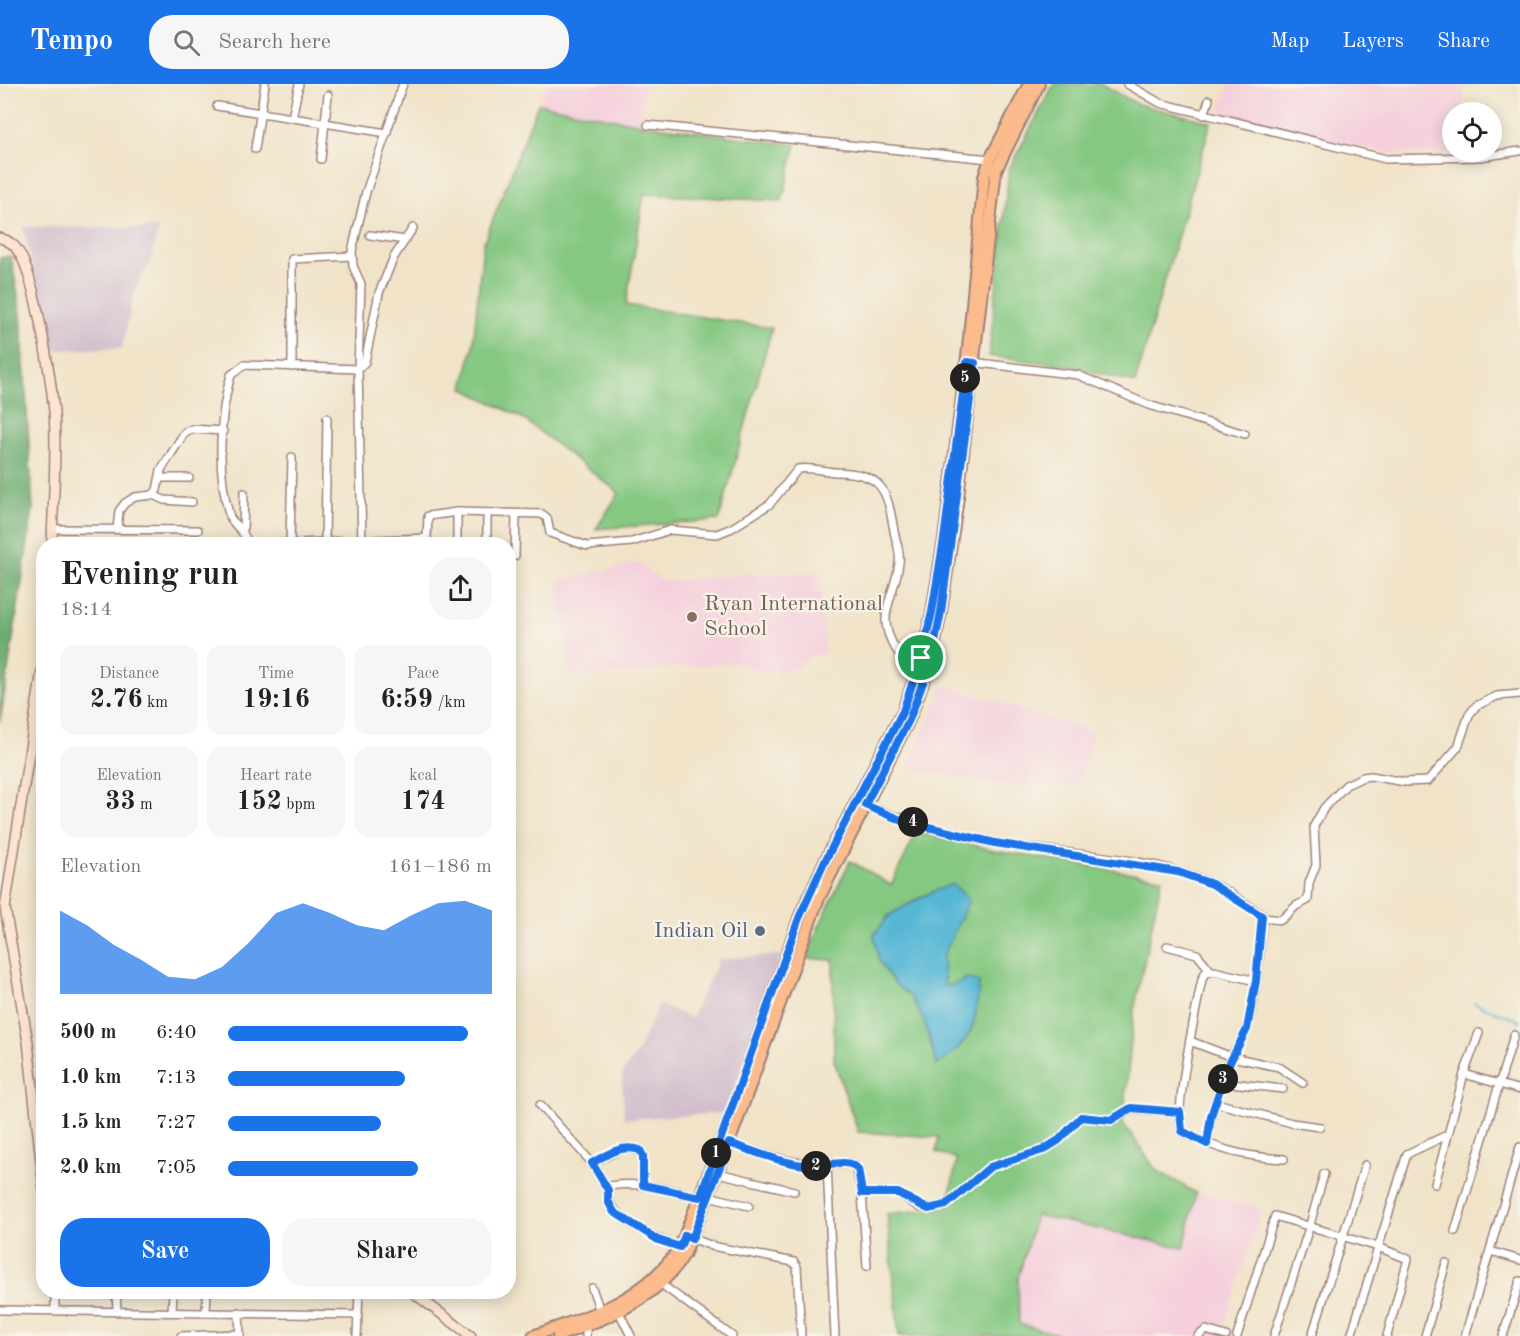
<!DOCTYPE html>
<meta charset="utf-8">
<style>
:root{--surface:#fff;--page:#f6f6f6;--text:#222;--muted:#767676;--accent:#1a73e8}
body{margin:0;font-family:"Old Standard TT",serif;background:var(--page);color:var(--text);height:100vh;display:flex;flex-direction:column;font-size:22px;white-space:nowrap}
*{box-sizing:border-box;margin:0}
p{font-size:20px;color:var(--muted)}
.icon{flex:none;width:33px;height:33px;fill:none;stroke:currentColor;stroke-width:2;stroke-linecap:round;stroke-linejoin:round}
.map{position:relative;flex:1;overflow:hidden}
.side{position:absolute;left:36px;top:453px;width:480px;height:762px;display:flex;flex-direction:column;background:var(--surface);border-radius:24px;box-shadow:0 3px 15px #0003}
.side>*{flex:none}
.buttons{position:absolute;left:1442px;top:18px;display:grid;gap:12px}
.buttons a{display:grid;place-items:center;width:60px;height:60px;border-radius:50%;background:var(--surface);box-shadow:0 3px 15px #0003;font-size:30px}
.pin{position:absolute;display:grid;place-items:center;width:51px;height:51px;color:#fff;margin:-26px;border:3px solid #fff;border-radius:50%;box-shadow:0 2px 6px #0007}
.km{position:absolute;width:30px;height:30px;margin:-15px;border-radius:50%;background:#222;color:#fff;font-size:16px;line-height:30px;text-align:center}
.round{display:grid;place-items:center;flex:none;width:63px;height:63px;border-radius:24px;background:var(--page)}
.head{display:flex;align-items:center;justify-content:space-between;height:102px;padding:0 24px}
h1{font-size:33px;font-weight:700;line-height:45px}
.figures{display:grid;grid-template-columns:repeat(3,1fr);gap:9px;height:102px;padding:6px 24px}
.figures div{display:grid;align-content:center;border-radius:15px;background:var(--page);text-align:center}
.figures b{font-size:26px;font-weight:700}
.figures small{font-size:16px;font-weight:400}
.figures p{font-size:16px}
.chart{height:168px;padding:12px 24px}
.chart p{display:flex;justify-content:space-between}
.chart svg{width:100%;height:108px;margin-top:6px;fill:var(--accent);opacity:.7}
.cta{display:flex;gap:12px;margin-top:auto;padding:12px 24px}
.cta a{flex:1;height:69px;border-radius:24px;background:var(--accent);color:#fff;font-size:24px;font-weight:700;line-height:69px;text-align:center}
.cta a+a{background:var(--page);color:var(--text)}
ul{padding:0 24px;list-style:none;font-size:20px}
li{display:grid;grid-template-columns:96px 72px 1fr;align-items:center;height:45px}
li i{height:15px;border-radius:8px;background:var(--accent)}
header{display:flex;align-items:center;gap:36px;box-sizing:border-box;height:84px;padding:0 30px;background:var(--accent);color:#fff}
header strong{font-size:28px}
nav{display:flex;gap:33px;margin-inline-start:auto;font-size:21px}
.search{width:420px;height:54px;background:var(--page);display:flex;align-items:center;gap:15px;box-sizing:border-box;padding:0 21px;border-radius:24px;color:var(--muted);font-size:22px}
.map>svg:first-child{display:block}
.built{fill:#f5cfdb}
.industrial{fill:#d1bdcc}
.green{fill:#85c882;stroke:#687456;stroke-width:1.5}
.forest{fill:#6cac70;stroke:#5b664e;stroke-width:1.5}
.water{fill:#57b7d5;stroke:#506b80;stroke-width:1.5}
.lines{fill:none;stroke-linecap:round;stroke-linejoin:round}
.stream{stroke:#57b7d5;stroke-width:2}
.minor-casing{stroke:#9d817a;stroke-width:10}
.secondary-casing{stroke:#9d817a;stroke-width:12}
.primary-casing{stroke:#9d817a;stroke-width:14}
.minor{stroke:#fff;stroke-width:7}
.secondary{stroke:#fde4d1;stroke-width:9}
.primary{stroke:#fbbb8c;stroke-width:10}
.route-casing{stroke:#fff;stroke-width:12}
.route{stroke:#1a73e8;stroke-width:8}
.education-dot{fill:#8d6e63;stroke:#f7f3e8;stroke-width:2}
.service-dot{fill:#5c6f8a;stroke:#f7f3e8;stroke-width:2}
.labels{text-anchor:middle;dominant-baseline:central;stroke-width:4.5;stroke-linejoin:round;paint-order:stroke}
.education-label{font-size:22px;fill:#785e54;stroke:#f7f3e8;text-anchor:start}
.service-label{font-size:22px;fill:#4e5e75;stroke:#f7f3e8;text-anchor:end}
</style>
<header>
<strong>Tempo</strong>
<div class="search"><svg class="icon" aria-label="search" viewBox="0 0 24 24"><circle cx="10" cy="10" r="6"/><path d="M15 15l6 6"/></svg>Search here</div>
<nav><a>Map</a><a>Layers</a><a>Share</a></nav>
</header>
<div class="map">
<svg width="1520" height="1252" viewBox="0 0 1520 1252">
<rect width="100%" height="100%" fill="#f7f3e8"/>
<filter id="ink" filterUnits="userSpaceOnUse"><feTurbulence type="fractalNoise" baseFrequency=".0167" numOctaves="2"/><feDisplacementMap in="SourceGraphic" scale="12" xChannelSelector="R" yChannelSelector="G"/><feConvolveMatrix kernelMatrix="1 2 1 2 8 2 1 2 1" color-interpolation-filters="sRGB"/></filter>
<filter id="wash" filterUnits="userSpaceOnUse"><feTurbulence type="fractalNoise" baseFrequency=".008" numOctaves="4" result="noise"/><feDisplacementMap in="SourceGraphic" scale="24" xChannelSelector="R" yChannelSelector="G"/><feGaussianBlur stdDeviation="1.35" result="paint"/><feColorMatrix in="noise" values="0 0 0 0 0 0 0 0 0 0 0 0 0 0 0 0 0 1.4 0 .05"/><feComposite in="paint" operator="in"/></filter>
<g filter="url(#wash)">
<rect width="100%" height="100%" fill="#f0e3c8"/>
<g class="built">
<polygon points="547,0 644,0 641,40 538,20"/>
<polygon points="1229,0 1465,0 1462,28 1452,28 1452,68 1459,68 1458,70 1388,69 1218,30"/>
<polygon points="639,479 662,497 750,490 820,489 825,569 810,572 793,586 758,588 737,578 569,594 557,497"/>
<polygon points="945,601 1093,648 1078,701 1012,703 907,684"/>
<polygon points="1196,1109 1261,1124 1221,1252 1065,1252 1019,1240 1018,1194 1036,1131 1184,1164"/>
</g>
<g class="industrial">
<polygon points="23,143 159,144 149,181 135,205 122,264 52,266"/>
<polygon points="781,871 725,1029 624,1035 622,989 637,969 659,920 691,934 719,875"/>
</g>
<g class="green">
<polygon points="1054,0 1101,0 1137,20 1211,38 1135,299 1067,281 989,272 1009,85"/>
<polygon points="538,20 641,40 796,61 782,117 644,110 626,221 772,244 719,436 596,445 619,409 522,334 463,304 473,262 483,161"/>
<polygon points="917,748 994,766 1162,794 1134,926 1123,1039 1156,1086 1196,1109 1184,1164 1036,1131 1018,1194 1019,1240 1065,1252 899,1252 887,1130 947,1123 957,1075 936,1068 939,1053 858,1048 834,976 833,876 804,874 850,777 891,801"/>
</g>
<polygon class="forest" points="11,172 21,229 33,426 0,638 0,174"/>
<path class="water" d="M953 800 969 816 943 872 944 901H952L968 894 979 898C976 940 974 957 937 981L924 937 911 913 894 899 879 877 874 851 889 831 927 810Z"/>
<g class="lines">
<polyline class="stream" points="1474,919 1520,937"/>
</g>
</g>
<g filter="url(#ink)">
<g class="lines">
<g class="minor-casing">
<g id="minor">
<polyline points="1127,0 1160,19 1386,75 1480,73 1520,67"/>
<polyline points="217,22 387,49"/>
<polyline points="1204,31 1209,16"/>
<polyline points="292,34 299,0"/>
<polyline points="648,41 990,75"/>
<polyline points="255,65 265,0"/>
<polyline points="321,75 328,11"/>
<polyline points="370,151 405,156"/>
<polyline points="971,278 1078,291 1149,321 1245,350"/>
<polyline points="292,283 292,175 352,172"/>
<polyline points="160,394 189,394"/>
<polyline points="153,411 164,416 192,418"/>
<polyline points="457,428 457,460"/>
<polyline points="53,445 198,446"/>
<polyline points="117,445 119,427 125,419 135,413 153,411 157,406 161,386 185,348 192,345 223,347"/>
<polyline points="243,447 244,409"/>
<path d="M248 460C243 443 232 442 229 430 217 388 219 332 231 291L244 281 358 285 365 278 379 209 394 173 413 144"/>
<path d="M271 460 427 454 428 432 457 428 542 430 547 434 550 449 587 462 632 458 670 446 717 450 732 444 770 420 798 385C810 383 823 387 835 388 883 389 887 405 894 447 896 458 901 468 899 479 895 514 873 532 897 567L921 575"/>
<polyline points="290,460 292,373"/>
<polyline points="325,460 327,334"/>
<polyline points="362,460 358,285 361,200 353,182 352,167 366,108 403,0"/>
<polyline points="487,460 487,429"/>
<polyline points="515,472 516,430"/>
<path d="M865 721C907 738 952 751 996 759 1062 771 1135 770 1198 794 1220 801 1242 817 1261 830L1263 834C1259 870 1258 909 1247 943 1243 957 1233 967 1228 980 1217 1005 1211 1033 1207 1060"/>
<polyline points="44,745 44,905"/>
<polyline points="1263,834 1281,836 1296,822 1308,816 1309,799 1316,781 1314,742 1324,724 1346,701 1363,693 1371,692 1405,698 1428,697 1458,663 1469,631 1476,622 1497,612 1520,610"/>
<polyline points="1167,862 1197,870 1210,886"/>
<path d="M1256 897 1214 887 1205 889 1202 895C1198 917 1171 1036 1183 1048 1187 1052 1195 1054 1200 1056 1228 1069 1253 1073 1284 1075"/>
<polyline points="1190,957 1232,973 1279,983 1303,999"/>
<polyline points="1464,990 1520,1006"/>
<polyline points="1222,998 1283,1005"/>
<polyline points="1216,1019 1292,1039 1320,1043"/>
<polyline points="540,1021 592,1079 608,1105"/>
<path d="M729 1059C774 1074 801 1084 849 1079L855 1081 862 1109 867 1182"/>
<polyline points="592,1079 624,1064 640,1066 643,1072 643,1101"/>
<polyline points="827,1081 835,1252"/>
<polyline points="718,1089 794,1107"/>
<polyline points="1435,1100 1464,990 1479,949"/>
<polyline points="862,1109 898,1109 919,1123 928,1125 946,1121 990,1083 1043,1066 1059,1056 1081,1033 1111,1036 1131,1025 1180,1028"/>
<polyline points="708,1112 749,1122"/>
<polyline points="44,1140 44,1159"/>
<polyline points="1455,1147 1514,951"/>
<polyline points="689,1153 712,1162 794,1178 797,1183 801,1252"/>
<path d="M680 1163C660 1156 596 1130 610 1102 640 1097 671 1106 700 1113"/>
<polyline points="1490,1167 1520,1176"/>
<polyline points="661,1200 732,1252"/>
<polyline points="592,1204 600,1227"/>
<polyline points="55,1208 55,1226"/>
<polyline points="116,1208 117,1226"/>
<polyline points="0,1226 358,1231"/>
<polyline points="172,1227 173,1208"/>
<polyline points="206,1227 207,1208"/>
<polyline points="239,1228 240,1252"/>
<polyline points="619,1228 631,1252"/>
<polyline points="181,1252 240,1250"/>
<polyline points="357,1252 359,1208"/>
<polyline points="586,1252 586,1241"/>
<polyline points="1198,1252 1206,1246 1226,1252"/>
<polyline points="1237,1252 1275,1132 1378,1163 1408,1175 1387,1252"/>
<polyline points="1274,1252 1309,1144 1324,1090"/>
<polyline points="1312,1252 1365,1081"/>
<polyline points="1351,1252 1407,1070 1447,1051"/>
<polyline points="1425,1252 1446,1179"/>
<polyline points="1465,1252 1520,1063"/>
<polyline points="1503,1252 1520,1197"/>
</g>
</g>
<g class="secondary-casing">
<g id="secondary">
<path d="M0 154C7 156 14 160 18 167 35 190 51 296 54 328 57 371 53 417 52 460"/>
<polyline points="44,574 5,824 28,958 44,1105"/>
<polyline points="412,1208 471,1252"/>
</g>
</g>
<g class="primary-casing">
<g id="primary">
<path d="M533 1252C592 1230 643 1218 680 1163L733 1026 799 834 824 779 903 627 921 575 932 528 944 455 968 264 984 93 990 75 1029 0"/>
<path d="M558 1252C607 1234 658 1216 685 1169L729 1059 818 816 909 636 931 577 941 528 958 413 996 86 1039 0"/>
</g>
</g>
<use href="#minor" class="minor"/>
<use href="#secondary" class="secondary"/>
<use href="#primary" class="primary"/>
</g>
</g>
<g class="lines" filter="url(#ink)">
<g class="route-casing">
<path id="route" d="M967 278 975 279 941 528 931 577 909 636 865 721 903 737 995 759 1178 788 1212 800 1262 832 1256 897 1247 945 1227 984 1211 1032 1207 1060 1182 1047 1180 1028 1131 1024 1111 1036 1081 1033 1059 1056 1043 1066 990 1083 946 1121 928 1125 898 1109H862L858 1085C848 1073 826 1083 812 1082 784 1080 756 1068 729 1059L692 1155 685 1151 680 1163 658 1156 614 1128 608 1117V1106L592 1079C607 1070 622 1060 640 1066L643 1072V1101L700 1113 799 834 824 779 903 627 921 574 932 528 944 455Z"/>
</g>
<use href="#route" class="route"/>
</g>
<circle class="education-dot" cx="692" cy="533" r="6"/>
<circle class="service-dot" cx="760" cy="847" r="6"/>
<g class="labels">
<g class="education-label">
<text x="704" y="520">Ryan International<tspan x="704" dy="25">School</tspan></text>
</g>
<g class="service-label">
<text x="748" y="847">Indian Oil</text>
</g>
</g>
</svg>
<div class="buttons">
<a><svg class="icon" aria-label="locate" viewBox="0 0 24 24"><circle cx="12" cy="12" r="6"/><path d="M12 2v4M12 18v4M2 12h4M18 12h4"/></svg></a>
</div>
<div class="pin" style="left:921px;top:574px;background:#1e9e55"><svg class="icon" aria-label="arrive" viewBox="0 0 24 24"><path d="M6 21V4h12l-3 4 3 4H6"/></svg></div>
<b class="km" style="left:716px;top:1069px">1</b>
<b class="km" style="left:816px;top:1082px">2</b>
<b class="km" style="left:1223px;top:995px">3</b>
<b class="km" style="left:913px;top:738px">4</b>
<b class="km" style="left:965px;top:294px">5</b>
<section class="side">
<div class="head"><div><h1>Evening run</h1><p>18:14</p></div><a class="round"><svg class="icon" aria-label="share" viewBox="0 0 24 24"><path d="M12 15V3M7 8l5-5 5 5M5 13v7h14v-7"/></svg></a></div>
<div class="figures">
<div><p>Distance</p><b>2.76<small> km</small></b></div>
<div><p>Time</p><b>19:16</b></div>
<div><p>Pace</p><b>6:59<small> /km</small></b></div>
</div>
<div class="figures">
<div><p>Elevation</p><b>33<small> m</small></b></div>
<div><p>Heart rate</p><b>152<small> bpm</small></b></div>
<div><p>kcal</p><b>174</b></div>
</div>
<div class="chart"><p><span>Elevation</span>161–186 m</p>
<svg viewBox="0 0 160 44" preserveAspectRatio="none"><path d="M0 44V10L10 16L20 24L30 30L40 37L50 38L60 33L70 23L80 11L90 7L100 11L110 16L120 18L130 12L140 7L150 6L160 10V44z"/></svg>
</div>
<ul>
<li><b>500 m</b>6:40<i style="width:91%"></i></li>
<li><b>1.0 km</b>7:13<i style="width:67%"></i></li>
<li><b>1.5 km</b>7:27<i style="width:58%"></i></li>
<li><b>2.0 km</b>7:05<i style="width:72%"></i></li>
</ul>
<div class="cta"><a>Save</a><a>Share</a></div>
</section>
</div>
